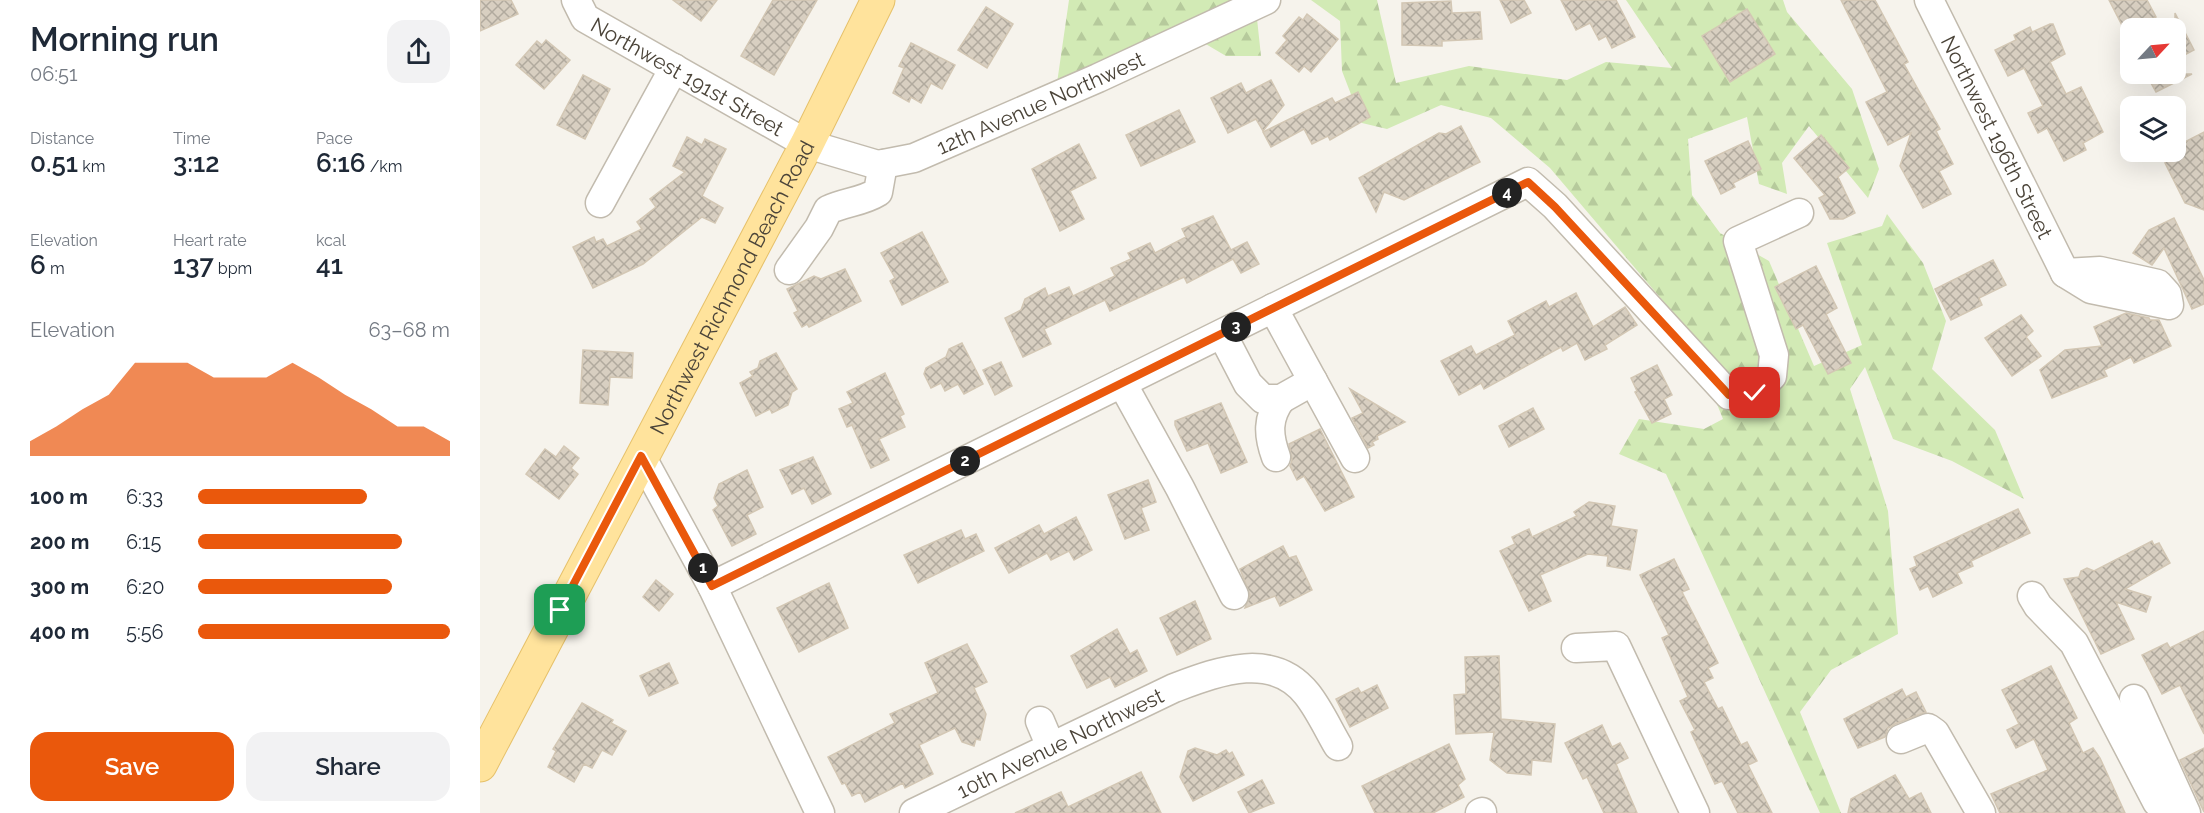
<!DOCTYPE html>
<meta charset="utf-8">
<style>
:root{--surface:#fff;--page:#f2f2f3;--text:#1f2937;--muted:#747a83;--accent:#ea580c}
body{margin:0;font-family:Raleway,sans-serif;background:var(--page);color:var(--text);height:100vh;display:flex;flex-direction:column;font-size:22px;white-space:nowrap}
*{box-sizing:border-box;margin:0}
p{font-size:20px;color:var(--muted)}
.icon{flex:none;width:33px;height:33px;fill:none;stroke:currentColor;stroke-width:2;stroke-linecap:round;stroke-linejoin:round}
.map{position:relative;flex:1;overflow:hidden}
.sheet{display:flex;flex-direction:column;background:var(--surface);width:480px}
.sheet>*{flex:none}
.needle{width:39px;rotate:64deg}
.buttons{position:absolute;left:1640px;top:18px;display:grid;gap:12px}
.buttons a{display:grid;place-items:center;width:66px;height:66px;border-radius:12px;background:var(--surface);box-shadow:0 6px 24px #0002;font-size:30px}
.pin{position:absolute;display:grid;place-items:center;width:51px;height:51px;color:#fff;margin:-26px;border-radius:12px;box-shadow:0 3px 9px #0006}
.km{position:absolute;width:30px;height:30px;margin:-15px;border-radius:50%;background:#222;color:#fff;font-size:16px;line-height:30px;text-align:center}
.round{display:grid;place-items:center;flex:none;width:63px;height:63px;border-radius:18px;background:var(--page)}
.summary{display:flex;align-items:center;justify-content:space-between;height:102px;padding:0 30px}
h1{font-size:33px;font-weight:600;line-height:45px}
.stats{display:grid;grid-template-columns:repeat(3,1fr);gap:9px;height:102px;padding:6px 30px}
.stats div{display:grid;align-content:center}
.stats b{font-size:26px;font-weight:600}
.stats small{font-size:16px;font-weight:400}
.stats p{font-size:16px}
.chart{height:168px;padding:12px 30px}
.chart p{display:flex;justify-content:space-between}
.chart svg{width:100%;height:108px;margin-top:6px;fill:var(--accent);opacity:.7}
.button{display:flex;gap:12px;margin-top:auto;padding:12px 30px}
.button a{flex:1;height:69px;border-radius:18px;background:var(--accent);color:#fff;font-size:24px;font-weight:600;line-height:69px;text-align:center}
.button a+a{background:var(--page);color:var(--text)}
ul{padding:0 30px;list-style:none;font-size:20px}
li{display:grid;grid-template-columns:96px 72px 1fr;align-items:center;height:45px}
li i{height:15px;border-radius:8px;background:var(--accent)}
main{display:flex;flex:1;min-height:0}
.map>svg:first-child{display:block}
.forest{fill:url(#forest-firs)}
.building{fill:url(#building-cross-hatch);stroke:#d3c7b4;stroke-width:1.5}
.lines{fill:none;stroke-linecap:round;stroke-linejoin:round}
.minor-casing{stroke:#c2bbae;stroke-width:31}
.major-casing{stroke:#e6c16a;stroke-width:35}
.minor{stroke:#fff;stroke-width:28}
.major{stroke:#ffe39c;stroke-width:33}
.route-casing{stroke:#fff;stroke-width:12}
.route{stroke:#ea580c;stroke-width:8}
.labels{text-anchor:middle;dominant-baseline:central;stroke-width:6;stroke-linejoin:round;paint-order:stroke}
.street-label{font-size:21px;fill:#4b4439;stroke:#fff}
</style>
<main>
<section class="sheet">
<div class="summary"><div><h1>Morning run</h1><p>06:51</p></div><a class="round"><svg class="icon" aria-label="share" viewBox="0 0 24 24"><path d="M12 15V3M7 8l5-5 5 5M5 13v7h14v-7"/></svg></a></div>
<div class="stats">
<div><p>Distance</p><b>0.51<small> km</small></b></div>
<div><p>Time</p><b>3:12</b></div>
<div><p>Pace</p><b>6:16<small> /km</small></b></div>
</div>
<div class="stats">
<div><p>Elevation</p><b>6<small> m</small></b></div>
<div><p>Heart rate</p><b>137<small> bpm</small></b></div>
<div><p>kcal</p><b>41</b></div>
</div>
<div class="chart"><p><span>Elevation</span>63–68 m</p>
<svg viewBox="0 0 160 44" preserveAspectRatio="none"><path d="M0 44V38L10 32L20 25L30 19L40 6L50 6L60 6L70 12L80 12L90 12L100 6L110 12L120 19L130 25L140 32L150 32L160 38V44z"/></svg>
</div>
<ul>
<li><b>100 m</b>6:33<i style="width:67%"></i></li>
<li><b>200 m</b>6:15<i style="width:81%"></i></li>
<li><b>300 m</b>6:20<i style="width:77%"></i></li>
<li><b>400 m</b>5:56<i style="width:100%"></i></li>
</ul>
<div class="button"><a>Save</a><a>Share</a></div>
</section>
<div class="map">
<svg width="1724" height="813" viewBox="0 0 1724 813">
<defs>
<pattern id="forest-firs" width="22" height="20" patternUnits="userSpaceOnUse" patternTransform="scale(1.5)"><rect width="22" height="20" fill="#d2eab5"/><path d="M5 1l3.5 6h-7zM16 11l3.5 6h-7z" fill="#b6ca9c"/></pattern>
<pattern id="building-cross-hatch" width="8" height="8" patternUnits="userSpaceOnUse" patternTransform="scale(1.5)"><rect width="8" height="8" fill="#d8cfc1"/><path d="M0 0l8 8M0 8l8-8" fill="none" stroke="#b1aa9e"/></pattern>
</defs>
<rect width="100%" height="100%" fill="#f6f3ec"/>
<g class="forest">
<polygon points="589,0 775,0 781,56 746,56 702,30 577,83"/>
<polygon points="831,0 897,0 916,83 989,66 1087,80 1126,62 1192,68 1146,0 1303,0 1307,12 1372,89 1399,169 1388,198 1329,126 1302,163 1307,194 1279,184 1267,117 1208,139 1212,195 1240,233 1289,261 1334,366 1382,345 1347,243 1402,226 1407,214 1443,263 1466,321 1452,369 1515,430 1544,499 1472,461 1413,439 1385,367 1370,389 1408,511 1418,634 1351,670 1320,712 1361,813 1340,813 1186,474 1139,454 1159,419 1224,429 1243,419 1206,328 1070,168 1011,118 961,105 907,129 882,123 862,71 860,21"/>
</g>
<g class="building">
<polygon points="0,0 31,0 38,14 0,31"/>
<polygon points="193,0 237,0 221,21"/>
<polygon points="293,0 337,0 294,75 261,56"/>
<polygon points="1020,0 1044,0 1051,13 1031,23"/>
<polygon points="1081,0 1136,0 1155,37 1132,48 1126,36 1119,40 1110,23 1096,30"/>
<polygon points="1361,0 1395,0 1428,62 1424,64 1460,129 1456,131 1473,164 1459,171 1471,194 1443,208 1420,166 1431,133 1408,145 1386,102 1407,92"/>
<polygon points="1629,0 1667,0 1676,17 1646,33"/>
<polygon points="971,1 972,13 1000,12 1002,39 962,41 962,46 922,45 922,3"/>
<polygon points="506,7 533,24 507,68 478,50"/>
<polygon points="1267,9 1295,54 1250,82 1222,36"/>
<polygon points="1695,13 1714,50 1695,60"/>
<polygon points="827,14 858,39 831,72 824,66 819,72 796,53 807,40 803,36 819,17 823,20"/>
<polygon points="1570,24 1573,24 1585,54 1570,62 1586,94 1601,87 1623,132 1603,143 1606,150 1584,161 1567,128 1558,133 1548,113 1563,106 1544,68 1528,76 1515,50 1536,40 1534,35 1550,27 1552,32"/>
<polygon points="66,40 90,60 64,89 36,65 57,41 62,45"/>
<polygon points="431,43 475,65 462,89 451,83 441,103 431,97 429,102 413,93 424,68 419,66"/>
<polygon points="1666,74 1712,74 1676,92"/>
<polygon points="103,75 130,89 105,139 77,125"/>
<polygon points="791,80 804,105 783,131 776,119 748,133 731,98 761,83 766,93"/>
<polygon points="878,92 890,117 850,140 848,136 832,144 824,129 791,147 783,132 852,98 855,103"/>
<polygon points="699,110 715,142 661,166 646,135"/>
<polygon points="981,126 1000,162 924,200 904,192 896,212 879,178 959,133 966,134"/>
<polygon points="1724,132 1724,210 1705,203 1685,163 1688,155 1695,152 1695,147"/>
<polygon points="1341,135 1369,168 1358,177 1375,213 1363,219 1350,219 1339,198 1345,195 1314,158"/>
<polygon points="207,137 222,145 225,139 246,149 222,196 243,208 235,223 222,217 163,264 113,288 93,247 114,237 116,242 123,239 127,246 162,229 157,222 176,207 170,199 205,172 193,166"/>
<polygon points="1268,141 1281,169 1253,183 1255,187 1241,194 1225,161"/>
<polygon points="599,144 616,178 590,191 604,219 580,231 552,169"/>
<polygon points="733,216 751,250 767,242 779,264 761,273 753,259 707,283 704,277 630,311 625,300 564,329 571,344 543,357 525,318 541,310 545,299 565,288 568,296 589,287 593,296 635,276 631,268 651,259 648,253 670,243 675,253 706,237 702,229"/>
<polygon points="1694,218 1724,280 1724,304 1712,309 1684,248 1672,265 1653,253 1669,230"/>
<polygon points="442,232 468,282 422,305 410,281 415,278 401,253"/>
<polygon points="1513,260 1526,285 1499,298 1502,305 1471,320 1455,289"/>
<polygon points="1336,266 1357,308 1346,314 1371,363 1348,374 1323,325 1316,329 1295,287"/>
<polygon points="365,269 381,301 329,327 327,324 322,327 314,313 318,311 307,289 334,276 341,279"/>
<polygon points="1096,293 1113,327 1145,307 1157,325 1125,345 1127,349 1105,360 1097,343 1083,351 1081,347 1004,389 1001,383 979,395 961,361 991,346 996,355 1035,335 1028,321 1066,301 1069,307"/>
<polygon points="1646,313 1669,318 1670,320 1679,320 1691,346 1654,363 1651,357 1624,370 1627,376 1572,398 1560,370 1585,350 1622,346 1614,327"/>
<polygon points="1541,315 1553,331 1546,337 1561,356 1532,376 1505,338"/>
<polygon points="482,343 503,384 484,394 478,384 465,391 461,383 451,388 444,374 446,368 466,357 469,349"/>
<polygon points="103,350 153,353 152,378 130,377 128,405 100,403"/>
<polygon points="296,353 317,389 312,392 308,405 292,413 290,409 276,416 260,383 273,376 270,372 278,368 280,361"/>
<polygon points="521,362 532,386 515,395 503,370"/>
<polygon points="1177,365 1192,395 1184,399 1191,414 1172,423 1155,392 1157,391 1151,378"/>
<polygon points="405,373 424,414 420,416 425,427 399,439 409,460 391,468 372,425 367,427 359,409 373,403 367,392"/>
<polygon points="870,389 925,422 897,436 898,439 892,442 894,445 888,448 872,418 883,413"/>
<polygon points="741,403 767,462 741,473 728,443 707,451 695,425 695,421"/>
<polygon points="1053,408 1064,429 1029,447 1019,426"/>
<polygon points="840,429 874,497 845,511 824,476 817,480 810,466 812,460 809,444"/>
<polygon points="84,446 99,458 91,468 98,474 79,499 46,474 65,449 76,457"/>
<polygon points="333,457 351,494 332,504 324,488 312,494 300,470"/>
<polygon points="267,470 283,507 267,515 276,534 252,546 233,510 238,506 234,498 239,484"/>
<polygon points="668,480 676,502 661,508 669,530 645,539 628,495"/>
<polygon points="1109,502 1135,506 1131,526 1157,530 1150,570 1127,566 1128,556 1108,554 1060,575 1071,601 1049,611 1020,551 1035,544 1032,537 1049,529 1052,537 1097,516 1094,512"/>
<polygon points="1538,509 1550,533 1491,561 1493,566 1477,573 1482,583 1453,597 1448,586 1440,590 1430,569 1437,566 1434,557"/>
<polygon points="596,517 612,550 594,560 589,551 571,560 567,553 529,573 515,548 559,525 564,534"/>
<polygon points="481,530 485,539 496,534 504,551 438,583 424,555"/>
<polygon points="1672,541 1674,545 1679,543 1690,563 1645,589 1671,597 1666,612 1636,602 1654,639 1621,654 1584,579 1599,577 1601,571 1607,568 1614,571"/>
<polygon points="803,546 809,558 816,556 832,590 800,606 795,596 765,608 770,595 760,569"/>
<polygon points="1194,559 1209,589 1202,592 1238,663 1228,668 1233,678 1224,682 1238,709 1242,707 1261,745 1267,742 1277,761 1268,765 1292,813 1258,813 1242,781 1235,784 1211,732 1215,730 1200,701 1208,697 1182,638 1189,635 1160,575"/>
<polygon points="176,580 193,594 179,611 163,597"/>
<polygon points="349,583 368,628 319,652 297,608"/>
<polygon points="715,601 731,639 697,655 680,618"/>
<polygon points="637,629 650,654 657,650 667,671 635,687 630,677 607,688 591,656"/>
<polygon points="1724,631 1724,734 1700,685 1682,694 1662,655 1687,643 1690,648"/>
<polygon points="487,644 507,682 494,688 506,714 500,740 496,739 494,746 482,742 475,728 439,745 453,774 425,788 423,783 385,802 380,792 372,796 365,783 362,784 348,757 415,723 410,714 458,693 445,663"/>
<polygon points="1019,656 1021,719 1075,724 1071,762 1052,760 1051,775 1027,773 1010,760 1014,732 976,734 974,695 986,694 985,657"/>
<polygon points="189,663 198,683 169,696 160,676"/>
<polygon points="1571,666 1597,718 1589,723 1603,753 1613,748 1620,758 1645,813 1520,813 1511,794 1568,770 1554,739 1536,748 1527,730 1539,724 1522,690"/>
<polygon points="897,685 908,708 870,727 856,699 878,688 881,693"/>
<polygon points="1422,689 1426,697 1436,692 1446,712 1415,724 1408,728 1405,737 1378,748 1364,719"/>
<polygon points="102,703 133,720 131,723 146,731 132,755 122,750 112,768 104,764 94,782 68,767 76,751 73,749"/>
<polygon points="1122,725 1132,747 1140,743 1148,758 1136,764 1157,813 1124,813 1107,777 1103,779 1085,743"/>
<polygon points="969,744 985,779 978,785 984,797 953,813 895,813 882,786"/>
<polygon points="715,748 737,755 746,750 749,754 752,752 764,775 713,801 700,777 708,751"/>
<polygon points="1724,748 1724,812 1700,760"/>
<polygon points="661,772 681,813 535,813 581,792 588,807"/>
<polygon points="1415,775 1429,799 1441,793 1451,813 1368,813 1371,799"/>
<polygon points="782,780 794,803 769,813 758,792"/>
</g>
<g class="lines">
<g class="minor-casing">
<g id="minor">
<path id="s1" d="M96 0 105 18 327 144 398 165 434 158 618 78 786 0"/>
<path id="s2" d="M1449 0 1585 273"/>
<polyline points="120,203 194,68"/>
<path d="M309 270 339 228 348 210C365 202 382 202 398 192L403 164"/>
<polygon points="1620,271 1678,284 1687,294 1689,305 1611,289 1585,273"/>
<polyline points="793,308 875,458"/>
<polyline points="742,334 768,384 783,399 801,399 833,381"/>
<polyline points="642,383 700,488 754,595"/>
<polyline points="161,456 232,586 340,813"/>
<path d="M796 457C788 435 787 418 801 399"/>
<polyline points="232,586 1048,182 1075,206 1249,395 1275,393 1292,376 1294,355 1258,241 1319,213"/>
<polyline points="1552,596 1558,606 1594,643 1677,802 1688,813"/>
<polyline points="1096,648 1136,646 1215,813"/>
<polyline points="1654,699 1706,813"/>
<polyline points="560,721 571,747"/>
<polyline points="1421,739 1448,728 1455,733 1501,813"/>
<path id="s3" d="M434 813 694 688C737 672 792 650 827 694 839 709 848 729 858 746"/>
<polyline points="1000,813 1002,812"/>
</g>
</g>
<g class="major-casing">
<g id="major">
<path id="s4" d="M0 765 327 144 398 0"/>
</g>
</g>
<use href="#minor" class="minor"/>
<use href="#major" class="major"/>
</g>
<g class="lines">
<g class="route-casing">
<polyline id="route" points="80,610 161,456 232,586 1048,182 1075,207 1249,395 1275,393"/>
</g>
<use href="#route" class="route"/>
</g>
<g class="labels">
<g class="street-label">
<text stroke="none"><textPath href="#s1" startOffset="138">Northwest 191st Street</textPath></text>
<text stroke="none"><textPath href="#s1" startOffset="524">12th Avenue Northwest</textPath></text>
<text stroke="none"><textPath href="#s2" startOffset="153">Northwest 196th Street</textPath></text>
<text stroke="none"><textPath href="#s4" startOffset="540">Northwest Richmond Beach Road</textPath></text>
<text stroke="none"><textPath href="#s3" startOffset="162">10th Avenue Northwest</textPath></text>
</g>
</g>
</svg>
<div class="buttons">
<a><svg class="needle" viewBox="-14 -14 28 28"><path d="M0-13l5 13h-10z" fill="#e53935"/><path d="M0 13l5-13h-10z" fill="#747a83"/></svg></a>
<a><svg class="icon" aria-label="layers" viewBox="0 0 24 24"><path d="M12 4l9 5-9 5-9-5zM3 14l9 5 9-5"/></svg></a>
</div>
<div class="pin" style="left:80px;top:610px;background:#1e9e55"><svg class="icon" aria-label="arrive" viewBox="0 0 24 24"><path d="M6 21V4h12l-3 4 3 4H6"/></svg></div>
<div class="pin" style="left:1275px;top:393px;background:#d93025"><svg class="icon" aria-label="check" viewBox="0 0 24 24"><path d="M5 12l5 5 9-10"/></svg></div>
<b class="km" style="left:223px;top:568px">1</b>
<b class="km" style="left:485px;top:461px">2</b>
<b class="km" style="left:756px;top:327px">3</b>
<b class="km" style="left:1027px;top:193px">4</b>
</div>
</main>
